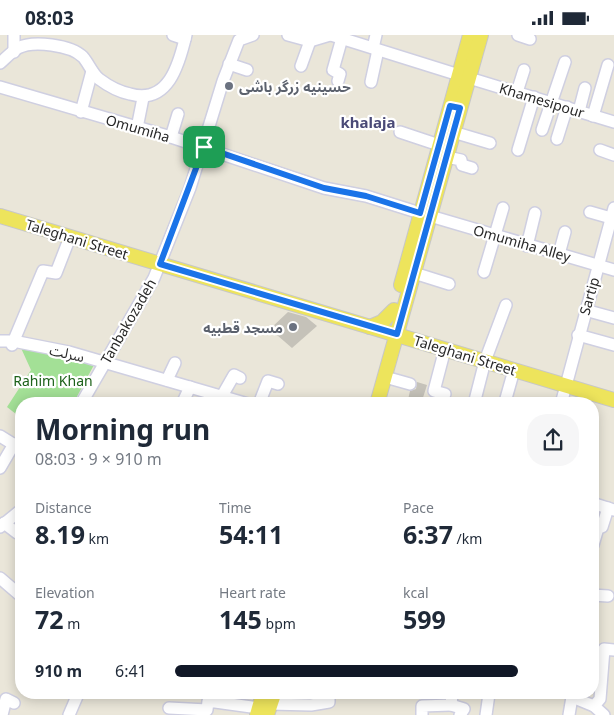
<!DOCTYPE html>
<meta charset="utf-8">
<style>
:root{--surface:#fff;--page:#f6f6f7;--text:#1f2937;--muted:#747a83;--accent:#111827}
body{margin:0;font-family:"Noto Sans","Noto Sans Arabic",sans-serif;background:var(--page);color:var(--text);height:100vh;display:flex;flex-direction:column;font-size:19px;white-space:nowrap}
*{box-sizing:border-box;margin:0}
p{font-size:16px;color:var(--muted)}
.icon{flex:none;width:28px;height:28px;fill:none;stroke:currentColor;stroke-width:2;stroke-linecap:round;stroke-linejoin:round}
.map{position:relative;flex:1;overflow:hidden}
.side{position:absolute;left:15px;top:362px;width:584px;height:302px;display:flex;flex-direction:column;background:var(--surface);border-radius:20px;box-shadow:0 2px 12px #0003}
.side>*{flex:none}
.pin{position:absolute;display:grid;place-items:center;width:42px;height:42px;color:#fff;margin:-21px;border-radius:10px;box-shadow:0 2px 8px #0006}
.round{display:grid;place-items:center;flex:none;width:52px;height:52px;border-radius:20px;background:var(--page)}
.headline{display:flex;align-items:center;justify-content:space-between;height:85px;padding:0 20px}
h1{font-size:28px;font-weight:700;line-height:38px}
.figures{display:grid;grid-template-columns:repeat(3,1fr);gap:8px;height:85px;padding:5px 20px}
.figures div{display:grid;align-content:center}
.figures b{font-size:25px;font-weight:700}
.figures small{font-size:14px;font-weight:400}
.figures p{font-size:14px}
ul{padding:0 20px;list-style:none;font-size:16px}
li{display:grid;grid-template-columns:80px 60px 1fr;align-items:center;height:38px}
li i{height:12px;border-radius:6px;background:var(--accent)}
.status{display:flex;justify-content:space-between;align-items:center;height:35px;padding:0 25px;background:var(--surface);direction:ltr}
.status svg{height:14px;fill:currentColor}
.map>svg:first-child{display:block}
.green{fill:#a3e096}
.building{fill:#c5c2b9}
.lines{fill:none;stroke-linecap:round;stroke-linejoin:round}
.minor-casing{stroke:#cfcfe1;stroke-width:14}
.major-casing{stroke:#c7c7c7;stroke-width:16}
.minor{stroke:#fff;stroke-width:11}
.major{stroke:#ede45c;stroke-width:14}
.route-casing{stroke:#fff;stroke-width:10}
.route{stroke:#1a73e8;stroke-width:6}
.worship-dot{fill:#6b7280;stroke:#fff;stroke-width:2}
.labels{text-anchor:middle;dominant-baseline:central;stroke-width:4.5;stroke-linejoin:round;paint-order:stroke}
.worship-label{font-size:14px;font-weight:bold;fill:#5b616d;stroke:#fff;text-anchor:start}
.street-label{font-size:14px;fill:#282828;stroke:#fff}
.park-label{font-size:14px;fill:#1d621a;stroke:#fff}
.neighbourhood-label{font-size:15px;font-weight:bold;fill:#4a4a77;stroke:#fff}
</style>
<div class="status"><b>08:03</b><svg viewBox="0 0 49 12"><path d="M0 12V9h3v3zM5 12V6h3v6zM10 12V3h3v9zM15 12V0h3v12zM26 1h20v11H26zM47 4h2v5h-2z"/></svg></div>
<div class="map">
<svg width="614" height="680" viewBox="0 0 614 680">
<rect width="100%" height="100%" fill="#eae6d9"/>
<polygon class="green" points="21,313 95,328 73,369 21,369 21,383 7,372 31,335"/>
<g class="building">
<polygon points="288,277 306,282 317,291 292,313 270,294"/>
<polygon points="417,347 427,350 421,369 407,369 410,356 416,354"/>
</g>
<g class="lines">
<g class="minor-casing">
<g id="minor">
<polyline points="173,0 185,4"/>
<polyline points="288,0 310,6 330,0"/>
<polyline points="331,0 459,40"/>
<polyline points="518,0 530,4"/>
<polyline points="373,13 376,0"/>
<polyline points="14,17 14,0"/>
<path d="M0 28C6 23 11 17 18 13 33 5 71 10 83 22 89 29 92 38 99 44 107 50 120 57 130 59 168 70 179 30 186 0"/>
<polyline points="229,29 247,35"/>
<polyline points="301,31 310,6 315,3"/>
<polyline points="469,43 614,87"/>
<polyline points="338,46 340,39 333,35 342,3"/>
<polyline points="371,47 378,15"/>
<polyline points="0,52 171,102 324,153 366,161 420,178"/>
<polyline points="517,57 524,35"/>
<polyline points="579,76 585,53"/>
<polyline points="81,77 92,36"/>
<polyline points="593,81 608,30"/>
<polyline points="137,93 143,63"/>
<polyline points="542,95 565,27"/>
<polyline points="400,97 439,110"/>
<polyline points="453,97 490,108"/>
<polyline points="171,102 178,79"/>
<polyline points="557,104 567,72"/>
<polyline points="518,115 534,62"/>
<polyline points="600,115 614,120"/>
<polyline points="447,122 461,125 462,130 472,133"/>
<polyline points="590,177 611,183"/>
<polyline points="430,181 614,235"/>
<polyline points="527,211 535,178"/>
<polyline points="559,219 565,197"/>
<polyline points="484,237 503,173"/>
<polyline points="414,238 449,249"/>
<polyline points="585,275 614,283"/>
<polyline points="578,300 614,310"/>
<polyline points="0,306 13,306 69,317 248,369"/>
<polyline points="12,310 43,236 56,238 70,202"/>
<polyline points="385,342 410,349"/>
<polyline points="167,345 175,328"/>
<polyline points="445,359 434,356 445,314"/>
<polyline points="222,361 234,340 240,343"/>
<polyline points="505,367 514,335"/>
<polyline points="81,369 154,243 190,153 223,46 239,5 253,0"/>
<polyline points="182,369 190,352"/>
<polyline points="259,369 268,346 278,349"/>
<polyline points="474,369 485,326 506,270"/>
<polyline points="561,369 614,173"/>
<polyline points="0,401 21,414"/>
<polyline points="0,433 14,409"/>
<polyline points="592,468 614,475"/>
<polyline points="4,488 17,498 21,494"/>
<polyline points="0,492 21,475"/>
<polyline points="593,510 598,493 602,492 608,473"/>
<polyline points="0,543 21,561"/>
<polyline points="592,560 608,561"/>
<polyline points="572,662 594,671 604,680"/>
<polyline points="270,669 311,670 329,667 329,659"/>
<polyline points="451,670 464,674 460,680"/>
<polyline points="594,671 600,664 604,614 614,615"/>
<polyline points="169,673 207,675 208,666 259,673"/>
<polyline points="2,680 6,664 14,668"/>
<polyline points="69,680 78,659"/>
<polyline points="422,680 422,671 451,670 452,659"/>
<polyline points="486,680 489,659"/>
<polyline points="569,680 572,662 570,659"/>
</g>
</g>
<g class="major-casing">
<g id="major">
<polyline points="0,181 614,365"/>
<polyline points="401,250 470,0"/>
<polyline points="370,292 382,287 394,275"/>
<polyline points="377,369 481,0"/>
<polyline points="257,680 263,659"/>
<polyline points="267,680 274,659"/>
</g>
</g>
<use href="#minor" class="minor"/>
<use href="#major" class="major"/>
</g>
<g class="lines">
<g class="route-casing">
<polygon id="route" points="450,71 460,73 397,299 160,229 204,112 324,153 366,161 420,178"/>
</g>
<use href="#route" class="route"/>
</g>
<g class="worship-dot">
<circle cx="229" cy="51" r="5"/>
<circle cx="293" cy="292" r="5"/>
</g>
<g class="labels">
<g class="worship-label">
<text x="239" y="51">حسینیه زرگر باشی</text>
<text x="283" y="292" text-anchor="end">مسجد قطبیه</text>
</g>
<g class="street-label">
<text transform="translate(542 65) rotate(17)">Khamesipour</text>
<text transform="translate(138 93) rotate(16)">Omumiha</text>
<text transform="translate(77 204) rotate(17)">Taleghani Street</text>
<text transform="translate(522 208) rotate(16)">Omumiha Alley</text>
<text transform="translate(589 261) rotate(-74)">Sartip</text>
<text transform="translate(128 286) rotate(-60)">Tanbakozadeh</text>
<text transform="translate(67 318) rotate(13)">سرلت</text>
<text transform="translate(465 320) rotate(17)">Taleghani Street</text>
</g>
<g class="park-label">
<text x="53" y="345">Rahim Khan</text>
</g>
<g class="neighbourhood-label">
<text x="368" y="87">khalaja</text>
</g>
</g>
</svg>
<div class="pin" style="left:204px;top:112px;background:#1e9e55"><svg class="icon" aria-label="arrive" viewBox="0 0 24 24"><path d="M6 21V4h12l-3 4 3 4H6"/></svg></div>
<section class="side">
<div class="headline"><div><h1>Morning run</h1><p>08:03 · 9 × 910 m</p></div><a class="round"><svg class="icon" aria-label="share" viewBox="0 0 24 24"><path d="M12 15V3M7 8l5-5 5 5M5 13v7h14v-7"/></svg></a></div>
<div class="figures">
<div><p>Distance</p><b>8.19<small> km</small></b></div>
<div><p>Time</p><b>54:11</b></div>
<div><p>Pace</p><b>6:37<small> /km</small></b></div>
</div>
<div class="figures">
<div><p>Elevation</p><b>72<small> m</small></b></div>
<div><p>Heart rate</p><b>145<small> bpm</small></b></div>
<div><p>kcal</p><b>599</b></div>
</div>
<ul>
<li><b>910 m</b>6:41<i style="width:85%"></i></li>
</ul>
</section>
</div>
